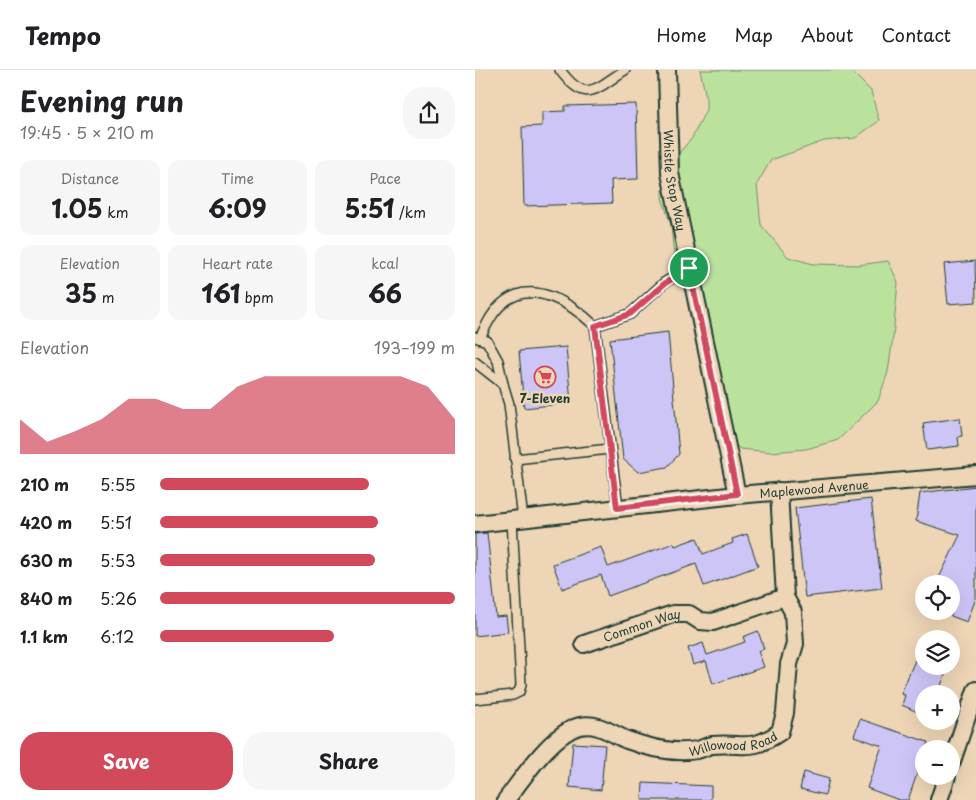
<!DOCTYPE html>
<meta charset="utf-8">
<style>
:root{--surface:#fff;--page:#f6f6f6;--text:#202124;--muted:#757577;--line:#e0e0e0;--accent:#d1495b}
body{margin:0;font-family:"Playpen Sans",sans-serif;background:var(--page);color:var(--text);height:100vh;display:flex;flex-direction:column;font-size:19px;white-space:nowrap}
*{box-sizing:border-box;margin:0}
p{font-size:16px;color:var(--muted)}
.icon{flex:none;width:28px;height:28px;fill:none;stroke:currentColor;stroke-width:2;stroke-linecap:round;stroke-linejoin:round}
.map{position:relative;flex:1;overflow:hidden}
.side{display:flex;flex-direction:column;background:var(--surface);width:475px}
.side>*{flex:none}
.tools{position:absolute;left:440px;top:505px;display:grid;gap:10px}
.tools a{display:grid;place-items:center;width:45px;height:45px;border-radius:50%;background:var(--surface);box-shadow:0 5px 20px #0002;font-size:25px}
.pin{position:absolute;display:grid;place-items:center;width:42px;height:42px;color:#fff;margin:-21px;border:2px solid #fff;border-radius:50%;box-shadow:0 1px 5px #0007}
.round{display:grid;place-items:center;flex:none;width:52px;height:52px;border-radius:20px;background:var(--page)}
.head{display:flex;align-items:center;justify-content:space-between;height:85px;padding:0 20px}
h1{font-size:28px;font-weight:700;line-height:38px}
.figures{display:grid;grid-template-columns:repeat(3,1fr);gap:8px;height:85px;padding:5px 20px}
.figures div{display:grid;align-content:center;border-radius:12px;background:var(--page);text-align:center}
.figures b{font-size:25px;font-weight:700}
.figures small{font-size:14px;font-weight:400}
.figures p{font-size:14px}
.chart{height:140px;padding:10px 20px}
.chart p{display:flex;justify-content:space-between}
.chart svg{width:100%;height:90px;margin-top:5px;fill:var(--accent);opacity:.7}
.button{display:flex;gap:10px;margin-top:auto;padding:10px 20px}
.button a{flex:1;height:58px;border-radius:20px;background:var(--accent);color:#fff;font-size:20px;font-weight:700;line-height:58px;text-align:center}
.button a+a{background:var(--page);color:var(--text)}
ul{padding:0 20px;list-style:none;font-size:16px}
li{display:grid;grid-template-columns:80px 60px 1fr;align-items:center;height:38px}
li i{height:12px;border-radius:6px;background:var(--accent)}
header{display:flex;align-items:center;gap:30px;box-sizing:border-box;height:70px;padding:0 25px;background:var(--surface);border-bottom:1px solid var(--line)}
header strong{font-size:24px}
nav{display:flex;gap:28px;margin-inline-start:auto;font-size:18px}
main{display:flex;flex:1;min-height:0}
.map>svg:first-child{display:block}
.green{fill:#bbe29d;stroke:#6d9068}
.building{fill:#cec5f7;stroke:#1f3d34}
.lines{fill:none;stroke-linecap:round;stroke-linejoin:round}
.lane-casing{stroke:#1f3d34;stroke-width:12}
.street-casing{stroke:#1f3d34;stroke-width:20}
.lane{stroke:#eed5b6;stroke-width:9}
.street{stroke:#eed5b6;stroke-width:16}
.route-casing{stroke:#fff;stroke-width:10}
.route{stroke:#d1495b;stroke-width:6}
.labels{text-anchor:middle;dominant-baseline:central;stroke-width:5;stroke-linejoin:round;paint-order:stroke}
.street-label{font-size:12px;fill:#1f3d34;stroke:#eed5b6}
.poi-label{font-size:12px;font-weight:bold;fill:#1f3d34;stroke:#eed5b6}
</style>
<header>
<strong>Tempo</strong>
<nav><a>Home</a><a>Map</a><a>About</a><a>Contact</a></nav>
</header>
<main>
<section class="side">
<div class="head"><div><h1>Evening run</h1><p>19:45 · 5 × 210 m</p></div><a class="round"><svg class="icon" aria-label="share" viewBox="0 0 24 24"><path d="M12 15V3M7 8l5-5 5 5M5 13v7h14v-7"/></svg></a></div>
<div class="figures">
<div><p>Distance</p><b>1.05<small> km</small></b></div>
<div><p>Time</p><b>6:09</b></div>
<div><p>Pace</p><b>5:51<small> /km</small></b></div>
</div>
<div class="figures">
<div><p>Elevation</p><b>35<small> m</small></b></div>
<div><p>Heart rate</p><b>161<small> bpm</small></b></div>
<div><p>kcal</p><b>66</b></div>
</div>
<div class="chart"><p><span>Elevation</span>193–199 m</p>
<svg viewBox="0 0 160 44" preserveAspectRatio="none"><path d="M0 44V27L10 38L20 33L30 27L40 17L50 17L60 22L70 22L80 11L90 6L100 6L110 6L120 6L130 6L140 6L150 11L160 27V44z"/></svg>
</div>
<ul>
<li><b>210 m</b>5:55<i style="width:71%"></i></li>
<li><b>420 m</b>5:51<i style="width:74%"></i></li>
<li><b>630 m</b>5:53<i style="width:73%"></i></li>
<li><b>840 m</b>5:26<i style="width:100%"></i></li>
<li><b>1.1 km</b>6:12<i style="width:59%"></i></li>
</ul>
<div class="button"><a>Save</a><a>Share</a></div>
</section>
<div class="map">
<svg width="501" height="730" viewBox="0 0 501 730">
<rect width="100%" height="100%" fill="#eed5b6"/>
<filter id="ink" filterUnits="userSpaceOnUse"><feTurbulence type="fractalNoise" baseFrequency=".02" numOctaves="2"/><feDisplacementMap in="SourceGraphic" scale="10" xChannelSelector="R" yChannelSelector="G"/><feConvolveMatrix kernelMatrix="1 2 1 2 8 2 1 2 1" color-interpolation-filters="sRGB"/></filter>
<g filter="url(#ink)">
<polygon class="green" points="225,0 375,0 396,21 404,51 380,68 349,71 296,90 282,114 286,155 313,187 338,194 383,195 413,191 423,212 418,267 413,302 403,331 363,370 331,379 296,382 265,379 246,362 234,276 209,218 199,187 196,155 187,128 190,108 198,90 217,68 231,40 231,27"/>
<g class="building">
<polygon points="161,34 163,109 136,110 137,133 49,136 47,57 67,56 67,42 90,41 90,36"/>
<polygon points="500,191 501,232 473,234 469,194"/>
<polygon points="193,262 204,384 192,397 163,402 148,389 135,269"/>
<polygon points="91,277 96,333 49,338 44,281"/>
<polygon points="485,348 487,366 483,367 484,376 452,380 448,353"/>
<polygon points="501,416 501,528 492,552 476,546 476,511 464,508 485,465 441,451 445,423"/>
<polygon points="396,429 407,518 330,527 320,438"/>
<polygon points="12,463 21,547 31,546 33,562 0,566 0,464"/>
<polygon points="272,464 283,496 229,516 221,494 133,526 126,505 87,519 78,494 126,477 133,497 199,473 200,476 222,468 228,484 258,473 257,469"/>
<polygon points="283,561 289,579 283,581 289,597 238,614 231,591 218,595 213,578 228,573 232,585 270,572 268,567"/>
<polygon points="440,590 449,593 449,596 456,596 471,602 463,624 449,624 449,645 427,635 430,625 426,624"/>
<polygon points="385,649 453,672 433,730 424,730 392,718 407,676 379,666"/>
<polygon points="98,673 130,675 126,720 94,717"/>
<polygon points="329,702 354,709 350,725 325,719"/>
<polygon points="168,713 236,716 236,730 167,730"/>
</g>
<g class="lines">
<g class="lane-casing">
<g id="lane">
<path d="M85 0C111 35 120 19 150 0"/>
<polyline points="0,267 12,271 23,291 28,314"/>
<path d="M5 268C11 256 17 242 28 233 57 208 97 234 120 256"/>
<polyline points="0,292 28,314 34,334 48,449"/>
<polyline points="40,389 135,379"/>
<polyline points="143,438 120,256 155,244 189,213 214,198"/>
<polyline points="0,629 38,625 44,622 46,615 37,450"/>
</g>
</g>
<g class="street-casing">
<g id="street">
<path id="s1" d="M192 0 195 103 262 425"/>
<path id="s2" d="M0 454 262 425 501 405"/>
<path id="s3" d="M109 574 198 544H214L225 551 238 552 310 527"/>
<polyline points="476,694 501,620"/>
<path id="s4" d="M31 730C48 708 77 663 105 656 123 652 137 664 152 670 174 678 199 684 222 680 227 679 232 676 237 675 270 672 274 683 305 662L310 643 314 594 320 574 318 542 310 527 304 421"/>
<polyline points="464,730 472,706"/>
</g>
</g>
<use href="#lane" class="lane"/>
<use href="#street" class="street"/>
</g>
</g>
<g class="lines" filter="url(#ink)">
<g class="route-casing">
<polygon id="route" points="214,198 262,424 142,438 120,256 155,244 189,214"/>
</g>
<use href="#route" class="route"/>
</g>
<defs>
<g id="supermarket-ring" transform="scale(1.125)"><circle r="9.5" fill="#eed5b6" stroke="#d1495b" stroke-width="1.5"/><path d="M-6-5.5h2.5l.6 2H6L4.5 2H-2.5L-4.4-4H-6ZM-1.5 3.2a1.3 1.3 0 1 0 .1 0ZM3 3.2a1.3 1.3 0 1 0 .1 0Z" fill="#d1495b"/></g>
</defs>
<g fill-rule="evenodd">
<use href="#supermarket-ring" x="70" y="307"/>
</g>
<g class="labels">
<g class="street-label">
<text stroke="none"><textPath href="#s1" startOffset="111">Whistle Stop Way</textPath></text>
<text stroke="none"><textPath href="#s2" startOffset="341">Maplewood Avenue</textPath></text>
<text stroke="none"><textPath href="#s3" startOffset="61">Common Way</textPath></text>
<text stroke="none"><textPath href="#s4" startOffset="265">Willowood Road</textPath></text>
</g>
<g class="poi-label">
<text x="70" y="328">7-Eleven</text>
</g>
</g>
</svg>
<div class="tools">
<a><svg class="icon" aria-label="locate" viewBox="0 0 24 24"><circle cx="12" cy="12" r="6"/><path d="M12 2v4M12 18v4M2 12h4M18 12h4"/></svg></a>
<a><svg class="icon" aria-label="layers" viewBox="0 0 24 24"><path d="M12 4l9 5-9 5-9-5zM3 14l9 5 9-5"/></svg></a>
<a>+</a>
<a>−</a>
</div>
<div class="pin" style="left:214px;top:198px;background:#1e9e55"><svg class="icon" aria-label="arrive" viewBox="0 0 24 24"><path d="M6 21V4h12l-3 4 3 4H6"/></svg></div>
</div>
</main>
